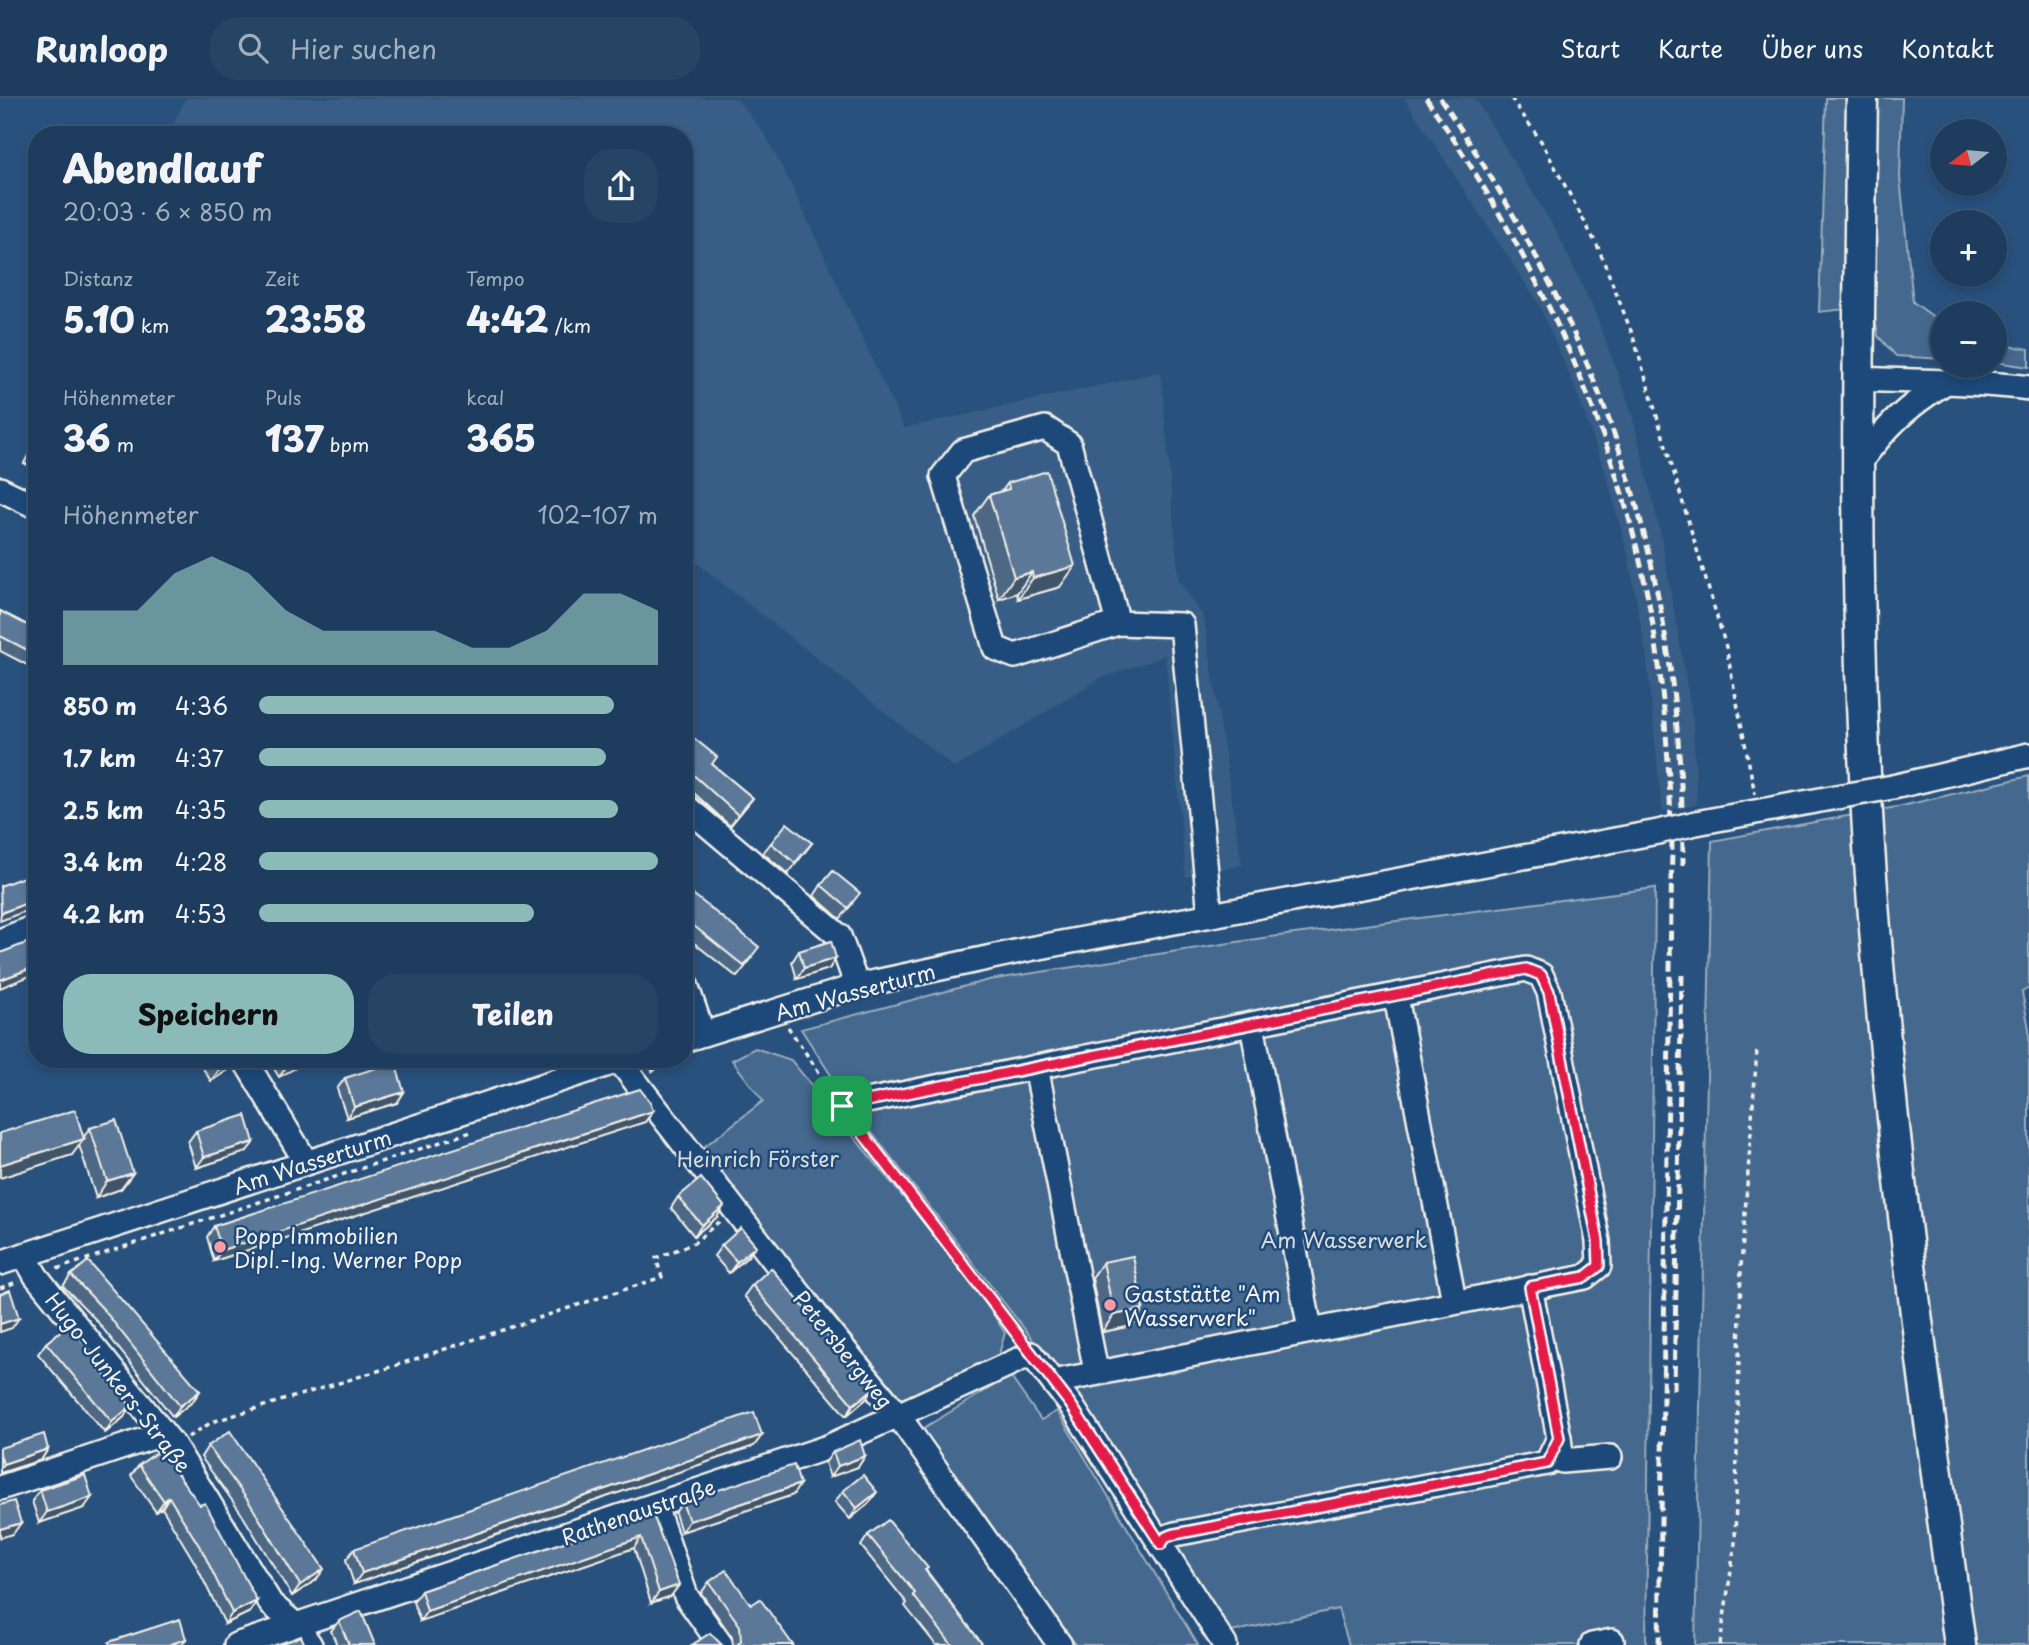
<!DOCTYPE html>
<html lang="de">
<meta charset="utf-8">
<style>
:root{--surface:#1e3d5e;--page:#264464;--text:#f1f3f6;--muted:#a1aebc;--line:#3c5673;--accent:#8bbbb9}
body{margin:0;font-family:"Playpen Sans",sans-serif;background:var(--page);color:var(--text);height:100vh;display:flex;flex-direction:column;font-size:26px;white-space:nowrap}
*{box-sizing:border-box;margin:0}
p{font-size:23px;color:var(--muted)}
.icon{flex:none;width:38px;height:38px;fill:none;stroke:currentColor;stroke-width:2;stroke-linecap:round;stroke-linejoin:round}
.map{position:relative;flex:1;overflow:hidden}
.details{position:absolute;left:28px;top:28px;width:665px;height:942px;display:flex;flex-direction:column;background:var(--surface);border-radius:28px;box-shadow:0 4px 10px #0003,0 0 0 2px var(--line)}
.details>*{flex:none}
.needle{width:46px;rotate:254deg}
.tools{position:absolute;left:1930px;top:21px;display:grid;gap:14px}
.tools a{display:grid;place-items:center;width:77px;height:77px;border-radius:50%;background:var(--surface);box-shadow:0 4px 10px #0003,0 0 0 2px var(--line);font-size:35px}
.pin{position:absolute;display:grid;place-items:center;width:60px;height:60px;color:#fff;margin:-30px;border-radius:14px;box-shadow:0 4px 10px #0006}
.round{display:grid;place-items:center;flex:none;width:74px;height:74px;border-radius:28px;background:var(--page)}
.summary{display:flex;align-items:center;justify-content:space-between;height:119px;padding:0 35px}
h1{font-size:38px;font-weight:800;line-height:52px}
.stats{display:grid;grid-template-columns:repeat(3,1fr);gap:10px;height:119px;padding:7px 35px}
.stats div{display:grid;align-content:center}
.stats b{font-size:35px;font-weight:800}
.stats small{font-size:19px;font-weight:400}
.stats p{font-size:19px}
.chart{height:196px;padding:14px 35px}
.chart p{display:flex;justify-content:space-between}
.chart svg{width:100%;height:126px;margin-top:7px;fill:var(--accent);opacity:.7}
.action{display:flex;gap:14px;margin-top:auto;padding:14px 35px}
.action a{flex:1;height:80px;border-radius:28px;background:var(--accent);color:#111;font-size:28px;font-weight:800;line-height:80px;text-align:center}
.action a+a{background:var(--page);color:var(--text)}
ul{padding:0 35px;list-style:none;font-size:23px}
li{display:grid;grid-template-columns:112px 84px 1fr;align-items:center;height:52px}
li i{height:18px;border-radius:9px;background:var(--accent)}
header{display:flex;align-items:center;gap:42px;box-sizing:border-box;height:98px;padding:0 35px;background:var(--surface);border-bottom:2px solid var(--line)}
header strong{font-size:33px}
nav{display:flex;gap:38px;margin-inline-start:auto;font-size:24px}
.search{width:490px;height:63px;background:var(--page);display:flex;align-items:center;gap:18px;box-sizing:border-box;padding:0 24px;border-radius:28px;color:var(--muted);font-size:26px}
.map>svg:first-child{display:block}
.built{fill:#375d86}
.green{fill:#45688e;stroke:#9cacbb;stroke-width:2}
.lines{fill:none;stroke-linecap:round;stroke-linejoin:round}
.minor-casing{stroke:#f4f1e8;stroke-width:28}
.major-casing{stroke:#f4f1e8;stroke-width:35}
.path{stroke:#f4f1e8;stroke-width:3.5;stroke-dasharray:5 5;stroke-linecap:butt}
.minor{stroke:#1f4a7a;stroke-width:23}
.major{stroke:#1f4a7a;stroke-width:30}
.rail{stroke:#f4f1e8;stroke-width:5;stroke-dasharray:10 5;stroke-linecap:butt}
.minor-bridge-casing{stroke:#f4f1e8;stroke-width:28;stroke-linecap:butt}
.minor-bridge{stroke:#1f4a7a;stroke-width:23}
.wall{fill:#4e6784;stroke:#f4f1e8;stroke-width:2}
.shaded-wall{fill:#40546b;stroke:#f4f1e8;stroke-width:2}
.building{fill:#5b7899;stroke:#f4f1e8;stroke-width:2}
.route-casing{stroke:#fff;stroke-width:14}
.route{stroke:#e11d48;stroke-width:9}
.poi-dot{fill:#ff9aa2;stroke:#1f4a7a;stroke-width:2.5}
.labels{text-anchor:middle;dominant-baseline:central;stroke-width:5;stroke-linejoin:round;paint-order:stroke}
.street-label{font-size:21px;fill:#f4f1e8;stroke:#1f4a7a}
.park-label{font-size:21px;fill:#dadcda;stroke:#1f4a7a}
.poi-label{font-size:21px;fill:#f4f1e8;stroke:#1f4a7a;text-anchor:start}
</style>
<header>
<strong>Runloop</strong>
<div class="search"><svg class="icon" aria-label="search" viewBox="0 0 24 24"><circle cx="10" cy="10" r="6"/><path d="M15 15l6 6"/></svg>Hier suchen</div>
<nav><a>Start</a><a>Karte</a><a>Über uns</a><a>Kontakt</a></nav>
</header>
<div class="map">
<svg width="2029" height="1547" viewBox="0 0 2029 1547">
<rect width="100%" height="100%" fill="#28517e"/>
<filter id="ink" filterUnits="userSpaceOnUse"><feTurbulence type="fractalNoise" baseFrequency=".0143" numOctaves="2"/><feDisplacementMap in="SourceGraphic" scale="14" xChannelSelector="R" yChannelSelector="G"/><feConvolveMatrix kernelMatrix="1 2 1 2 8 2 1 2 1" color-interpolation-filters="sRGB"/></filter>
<g filter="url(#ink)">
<g class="built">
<polygon points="186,0 736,0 765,36 794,93 904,330 1161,274 1179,483 1204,519 1242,767 1186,779 1165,558 1099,581 955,670 684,455 684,37 168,37"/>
<polygon points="1404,0 1475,0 1557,134 1597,219 1632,315 1661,437 1693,622 1697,707 1662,713 1646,555 1628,457 1605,373 1573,285 1538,205"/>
</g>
<g class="green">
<polygon points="1826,0 1902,0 1900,80 1913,204 1942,225 1942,261 1896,258 1878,238 1873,208 1819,214"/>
<polygon points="1995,245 2029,251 2029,269 1995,264"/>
<polygon points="2029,678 2029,890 2022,894 2029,931 2029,1547 1695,1547 1712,743 1902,708"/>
<polygon points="1655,790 1646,1547 1349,1547 1338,1511 1226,1535 1095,1322 849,1005 801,931 989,882 1263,840"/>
<polygon points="755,950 791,962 975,1187 1005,1235 999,1256 973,1271 902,1302 700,1052 763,1003 732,962"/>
<polygon points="1010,1278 1041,1322 1057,1313 1198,1547 1076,1547 922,1331"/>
</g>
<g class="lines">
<g class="minor-casing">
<g id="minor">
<path d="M1859 281C1916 284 1973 283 2029 290"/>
<path d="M1860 364C1886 329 1906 309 1943 286"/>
<polyline points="0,391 37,409"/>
<polyline points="1118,525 1069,346 1045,330 963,353 943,378 995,550 1015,558 1118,525 1182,527 1210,816"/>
<polyline points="1893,689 2029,657"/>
<polyline points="684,707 839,838 857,888"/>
<polyline points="1696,725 1842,698"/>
<polyline points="0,843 37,828"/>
<polyline points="684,881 703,936"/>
<polyline points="1396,899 1454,1203"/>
<polyline points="1252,927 1310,1231"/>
<polyline points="684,942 857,888 1029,851 1658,734"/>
<polyline points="244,961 306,1064"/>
<polyline points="618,961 824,1227 897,1316 1060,1547"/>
<polyline points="1036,969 1096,1273"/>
<polyline points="842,1008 1526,871 1541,877 1549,894 1598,1143 1599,1168 1585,1179 1053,1284"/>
<polyline points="24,1157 36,1178 174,1348 271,1506 297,1528 310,1547"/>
<polyline points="0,1165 624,961"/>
<polyline points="1530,1189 1559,1340"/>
<polyline points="0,1390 156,1338 174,1348"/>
<polyline points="655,1408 686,1498 721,1547"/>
<polyline points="1161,1446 1166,1439 1175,1436 1547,1365 1559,1340 1562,1363 1610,1359"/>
<polyline points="236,1547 828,1349 1031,1256 1071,1307 1225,1547"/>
<polyline points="1592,1547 1612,1543"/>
</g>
</g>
<g class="major-casing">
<path id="major" d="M1862 0C1858 254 1853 510 1870 764 1888 1026 1925 1287 1960 1547"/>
</g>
<g class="path">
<polyline points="1511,0 1541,43 1598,149 1633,238 1726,549 1755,696"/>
<polyline points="788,929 831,992"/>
<polyline points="651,973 683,962"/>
<polyline points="854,1024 1019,1241"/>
<polyline points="57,1171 471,1034"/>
<polyline points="0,1190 19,1183"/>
<polyline points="188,1339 212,1324 394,1268 662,1179 656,1160 694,1145 721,1122"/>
<polyline points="1720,1547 1735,1445 1741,1169 1757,952"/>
</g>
<use href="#minor" class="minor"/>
<use href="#major" class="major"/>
<g class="rail">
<path d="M1426 0C1530 151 1610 314 1647 495 1664 579 1669 664 1672 748L1659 1547"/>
<path d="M1440 0C1605 243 1683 472 1683 767"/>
<polyline points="1674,1292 1682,876"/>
</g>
<g class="minor-bridge-casing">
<g id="minor-bridge">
<polyline points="1842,698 1893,689"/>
<polyline points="1658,734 1696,725"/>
</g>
</g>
<use href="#minor-bridge" class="minor-bridge"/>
</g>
<g class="wall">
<polygon points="37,341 37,372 24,365"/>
<polygon points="1008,385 1060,489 1018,501 1017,495 999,501 974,418 989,397 1002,393"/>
<polygon points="0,513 37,532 37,572 0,553"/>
<polygon points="684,654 712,666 753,700 730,728 684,686"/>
<polygon points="771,745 812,745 788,776 763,755"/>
<polygon points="821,787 852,806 840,821 814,798"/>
<polygon points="684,789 752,860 737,879 684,837"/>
<polygon points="799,853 836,860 829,871 797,881 792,864"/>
<polygon points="197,961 238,961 231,970 211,983"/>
<polygon points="268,961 302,961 297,969 279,979"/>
<polygon points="345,980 404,994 397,1005 347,1020 337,991"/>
<polygon points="653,1013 645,1024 214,1163 207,1139 214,1128"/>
<polygon points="90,1030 133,1075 121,1091 96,1100 79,1047 72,1057 0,1080 0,1035 83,1040"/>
<polygon points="196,1033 254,1044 246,1054 196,1070 188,1044"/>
<polygon points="678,1099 717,1119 694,1138 671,1110"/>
<polygon points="722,1147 748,1158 729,1175 714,1158"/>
<polygon points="1103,1164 1143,1211 1132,1228 1102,1234 1092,1180"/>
<polygon points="71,1177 200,1293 192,1304 173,1319 96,1222 63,1188"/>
<polygon points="752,1187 865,1302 846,1318 744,1198"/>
<polygon points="46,1245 97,1260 94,1264 124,1319 105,1335 38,1256"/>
<polygon points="762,1337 754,1348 354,1486 346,1462 354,1451"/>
<polygon points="208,1348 316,1482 292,1498 241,1415 201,1359"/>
<polygon points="0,1350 48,1351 41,1362 0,1375"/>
<polygon points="833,1354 865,1358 858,1369 830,1379 825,1365"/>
<polygon points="139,1367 200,1407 250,1514 225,1526 195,1465 162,1410 156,1414 131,1378"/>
<polygon points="40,1392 84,1410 39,1425 32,1403"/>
<polygon points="843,1393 869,1405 850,1421 835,1404"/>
<polygon points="793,1397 681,1434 675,1415 682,1404"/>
<polygon points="652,1414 679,1487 671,1498 651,1505 634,1450 420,1523 413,1504 421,1493"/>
<polygon points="868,1437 926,1472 983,1547 936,1547 905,1508 907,1505 861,1448"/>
<polygon points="709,1484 751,1507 793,1547 733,1547 732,1539 701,1495"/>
<polygon points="339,1523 375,1547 337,1547 331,1533"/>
</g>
<g class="shaded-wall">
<polygon points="1075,468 1060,489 1018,501 1033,480"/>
<polygon points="1032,474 1017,495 999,501 1014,479"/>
<polygon points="753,700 745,710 730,728 738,717"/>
<polygon points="37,801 37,802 31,811 0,823 1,815"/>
<polygon points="836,860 829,871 797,881 804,870"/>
<polygon points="37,868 30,878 0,890 0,882"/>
<polygon points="237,961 238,961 231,970 211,983 219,972"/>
<polygon points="299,961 302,961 297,969 279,979 287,968"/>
<polygon points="404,994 397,1005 347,1020 354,1009"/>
<polygon points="653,1013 645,1024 214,1163 222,1152"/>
<polygon points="84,1041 72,1057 0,1080 0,1067"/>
<polygon points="254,1044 246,1054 196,1070 204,1059"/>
<polygon points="133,1075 121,1091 96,1100 107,1083"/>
<polygon points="724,1108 717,1119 694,1138 702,1127"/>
<polygon points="756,1148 748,1158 729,1175 737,1164"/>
<polygon points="1143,1211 1132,1228 1102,1234 1114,1217"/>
<polygon points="19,1220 12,1230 0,1234 0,1226"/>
<polygon points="873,1291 865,1302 846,1318 853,1307"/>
<polygon points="200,1293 192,1304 173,1319 180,1308"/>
<polygon points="131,1308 124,1319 105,1335 112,1324"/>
<polygon points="762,1337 754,1348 354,1486 362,1475"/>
<polygon points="48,1351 41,1362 0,1375 0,1371 3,1366"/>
<polygon points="865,1358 858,1369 830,1379 838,1368"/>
<polygon points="800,1386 793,1397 681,1434 689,1423"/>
<polygon points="877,1394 869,1405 850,1421 857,1410"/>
<polygon points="92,1399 84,1410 39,1425 47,1414"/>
<polygon points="169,1399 162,1410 156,1414 164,1403"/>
<polygon points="21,1425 13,1436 0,1440 0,1431"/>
<polygon points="641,1439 634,1450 420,1523 427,1513"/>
<polygon points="324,1471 316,1482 292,1498 300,1487"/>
<polygon points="679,1487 671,1498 651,1505 659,1494"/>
<polygon points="257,1503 250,1514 225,1526 232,1515"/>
<polygon points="186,1541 182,1547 168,1547"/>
</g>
<g class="building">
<polygon points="37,345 37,357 32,354"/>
<polygon points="1047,373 1075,468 1033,480 1032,474 1014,479 989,397 1009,391 1008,385"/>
<polygon points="0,513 37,532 37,557 0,538"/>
<polygon points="695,641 717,659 712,666 753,700 738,717 689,673 685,678 684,677 684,654"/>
<polygon points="787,725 812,745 795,765 771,745"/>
<polygon points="833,773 860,795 848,810 821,787"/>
<polygon points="29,777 37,795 37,801 1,815 0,788"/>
<polygon points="684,789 759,849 744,868 684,820"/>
<polygon points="831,843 836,860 804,870 799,853"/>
<polygon points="29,844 37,864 37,868 0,882 0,855"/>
<polygon points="211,961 237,961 219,972"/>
<polygon points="282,961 299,961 287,968"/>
<polygon points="395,964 404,994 354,1009 345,980"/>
<polygon points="640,991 650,1004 653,1013 222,1152 214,1128"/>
<polygon points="75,1012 84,1041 0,1067 0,1035"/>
<polygon points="246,1017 254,1044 204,1059 196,1033"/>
<polygon points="116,1022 133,1075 107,1083 90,1030"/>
<polygon points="701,1080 724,1108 702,1127 678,1099"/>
<polygon points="741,1130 756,1148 737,1164 722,1147"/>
<polygon points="1133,1158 1143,1211 1114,1217 1103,1164"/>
<polygon points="88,1163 200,1293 180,1308 103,1211 71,1177"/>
<polygon points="771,1170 873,1291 853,1307 752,1187"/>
<polygon points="10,1192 19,1220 0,1226 0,1196"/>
<polygon points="69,1226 97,1260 93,1263 131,1308 112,1324 46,1245"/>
<polygon points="754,1314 762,1337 362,1475 354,1451"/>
<polygon points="230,1333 324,1471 300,1487 249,1404 208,1348"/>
<polygon points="44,1336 48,1351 3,1366 0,1356 0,1350"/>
<polygon points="860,1342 865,1358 838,1368 833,1354"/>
<polygon points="160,1352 200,1407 205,1405 257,1503 232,1515 203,1454 169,1399 164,1403 139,1367"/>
<polygon points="794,1367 800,1386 689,1423 682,1404"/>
<polygon points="85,1377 92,1399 47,1414 40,1392"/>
<polygon points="863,1377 877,1394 857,1410 843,1393"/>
<polygon points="14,1403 21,1425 0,1431 0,1407"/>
<polygon points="652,1414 679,1487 659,1494 641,1439 427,1513 421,1493"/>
<polygon points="888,1422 928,1470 925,1472 983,1547 952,1547 913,1497 915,1495 868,1437"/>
<polygon points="726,1472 751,1507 760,1501 793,1547 737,1547 741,1543 740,1528 709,1484"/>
<polygon points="361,1513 375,1547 349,1547 339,1523"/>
<polygon points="180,1521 186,1541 168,1547 110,1547 109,1544"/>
<polygon points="710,1535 722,1547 692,1547"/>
<polygon points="301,1538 305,1547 278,1547"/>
</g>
</g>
<g class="lines" filter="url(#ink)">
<g class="route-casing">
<polygon id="route" points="1526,871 1541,877 1549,894 1598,1143 1599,1168 1585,1179 1530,1189 1559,1340 1547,1365 1175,1436 1166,1439 1161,1446 1071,1307 842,1008"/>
</g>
<use href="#route" class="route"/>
</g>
<g class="poi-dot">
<circle cx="220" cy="1149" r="7"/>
<circle cx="1110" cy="1207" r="7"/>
</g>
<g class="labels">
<g class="street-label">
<text transform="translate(855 893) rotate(-15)">Am Wasserturm</text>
<text transform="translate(312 1063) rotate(-18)">Am Wasserturm</text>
<text transform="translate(844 1251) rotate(51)">Petersbergweg</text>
<text transform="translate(119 1284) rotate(52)">Hugo-Junkers-Straße</text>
<text transform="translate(638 1413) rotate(-19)">Rathenaustraße</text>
</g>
<g class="park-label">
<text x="758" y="1060">Heinrich Förster</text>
<text x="1344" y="1141">Am Wasserwerk</text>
</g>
<g class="poi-label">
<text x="234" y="1137">Popp Immobilien<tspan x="234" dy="24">Dipl.-Ing. Werner Popp</tspan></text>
<text x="1124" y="1195">Gaststätte "Am<tspan x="1124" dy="24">Wasserwerk"</tspan></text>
</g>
</g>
</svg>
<div class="tools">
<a><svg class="needle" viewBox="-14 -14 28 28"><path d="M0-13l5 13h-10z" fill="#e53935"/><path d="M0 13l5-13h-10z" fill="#a1aebc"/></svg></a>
<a>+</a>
<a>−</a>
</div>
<div class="pin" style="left:842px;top:1008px;background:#1e9e55"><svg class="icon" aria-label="arrive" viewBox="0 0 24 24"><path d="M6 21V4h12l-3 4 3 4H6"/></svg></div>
<section class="details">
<div class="summary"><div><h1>Abendlauf</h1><p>20:03 · 6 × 850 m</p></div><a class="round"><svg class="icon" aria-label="share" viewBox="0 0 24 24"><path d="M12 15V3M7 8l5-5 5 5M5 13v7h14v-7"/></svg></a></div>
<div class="stats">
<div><p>Distanz</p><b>5.10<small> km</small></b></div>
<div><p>Zeit</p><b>23:58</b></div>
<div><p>Tempo</p><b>4:42<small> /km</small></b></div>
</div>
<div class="stats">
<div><p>Höhenmeter</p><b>36<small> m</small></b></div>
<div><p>Puls</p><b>137<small> bpm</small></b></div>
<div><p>kcal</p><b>365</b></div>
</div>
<div class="chart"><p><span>Höhenmeter</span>102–107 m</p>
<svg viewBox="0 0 160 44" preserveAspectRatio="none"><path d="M0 44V25L10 25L20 25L30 12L40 6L50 12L60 25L70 32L80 32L90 32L100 32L110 38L120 38L130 32L140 19L150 19L160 25V44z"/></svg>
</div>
<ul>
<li><b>850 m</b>4:36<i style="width:89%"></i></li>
<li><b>1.7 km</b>4:37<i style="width:87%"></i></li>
<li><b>2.5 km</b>4:35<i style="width:90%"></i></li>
<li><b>3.4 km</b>4:28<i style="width:100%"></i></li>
<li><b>4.2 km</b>4:53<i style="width:69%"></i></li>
</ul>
<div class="action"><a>Speichern</a><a>Teilen</a></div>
</section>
</div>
